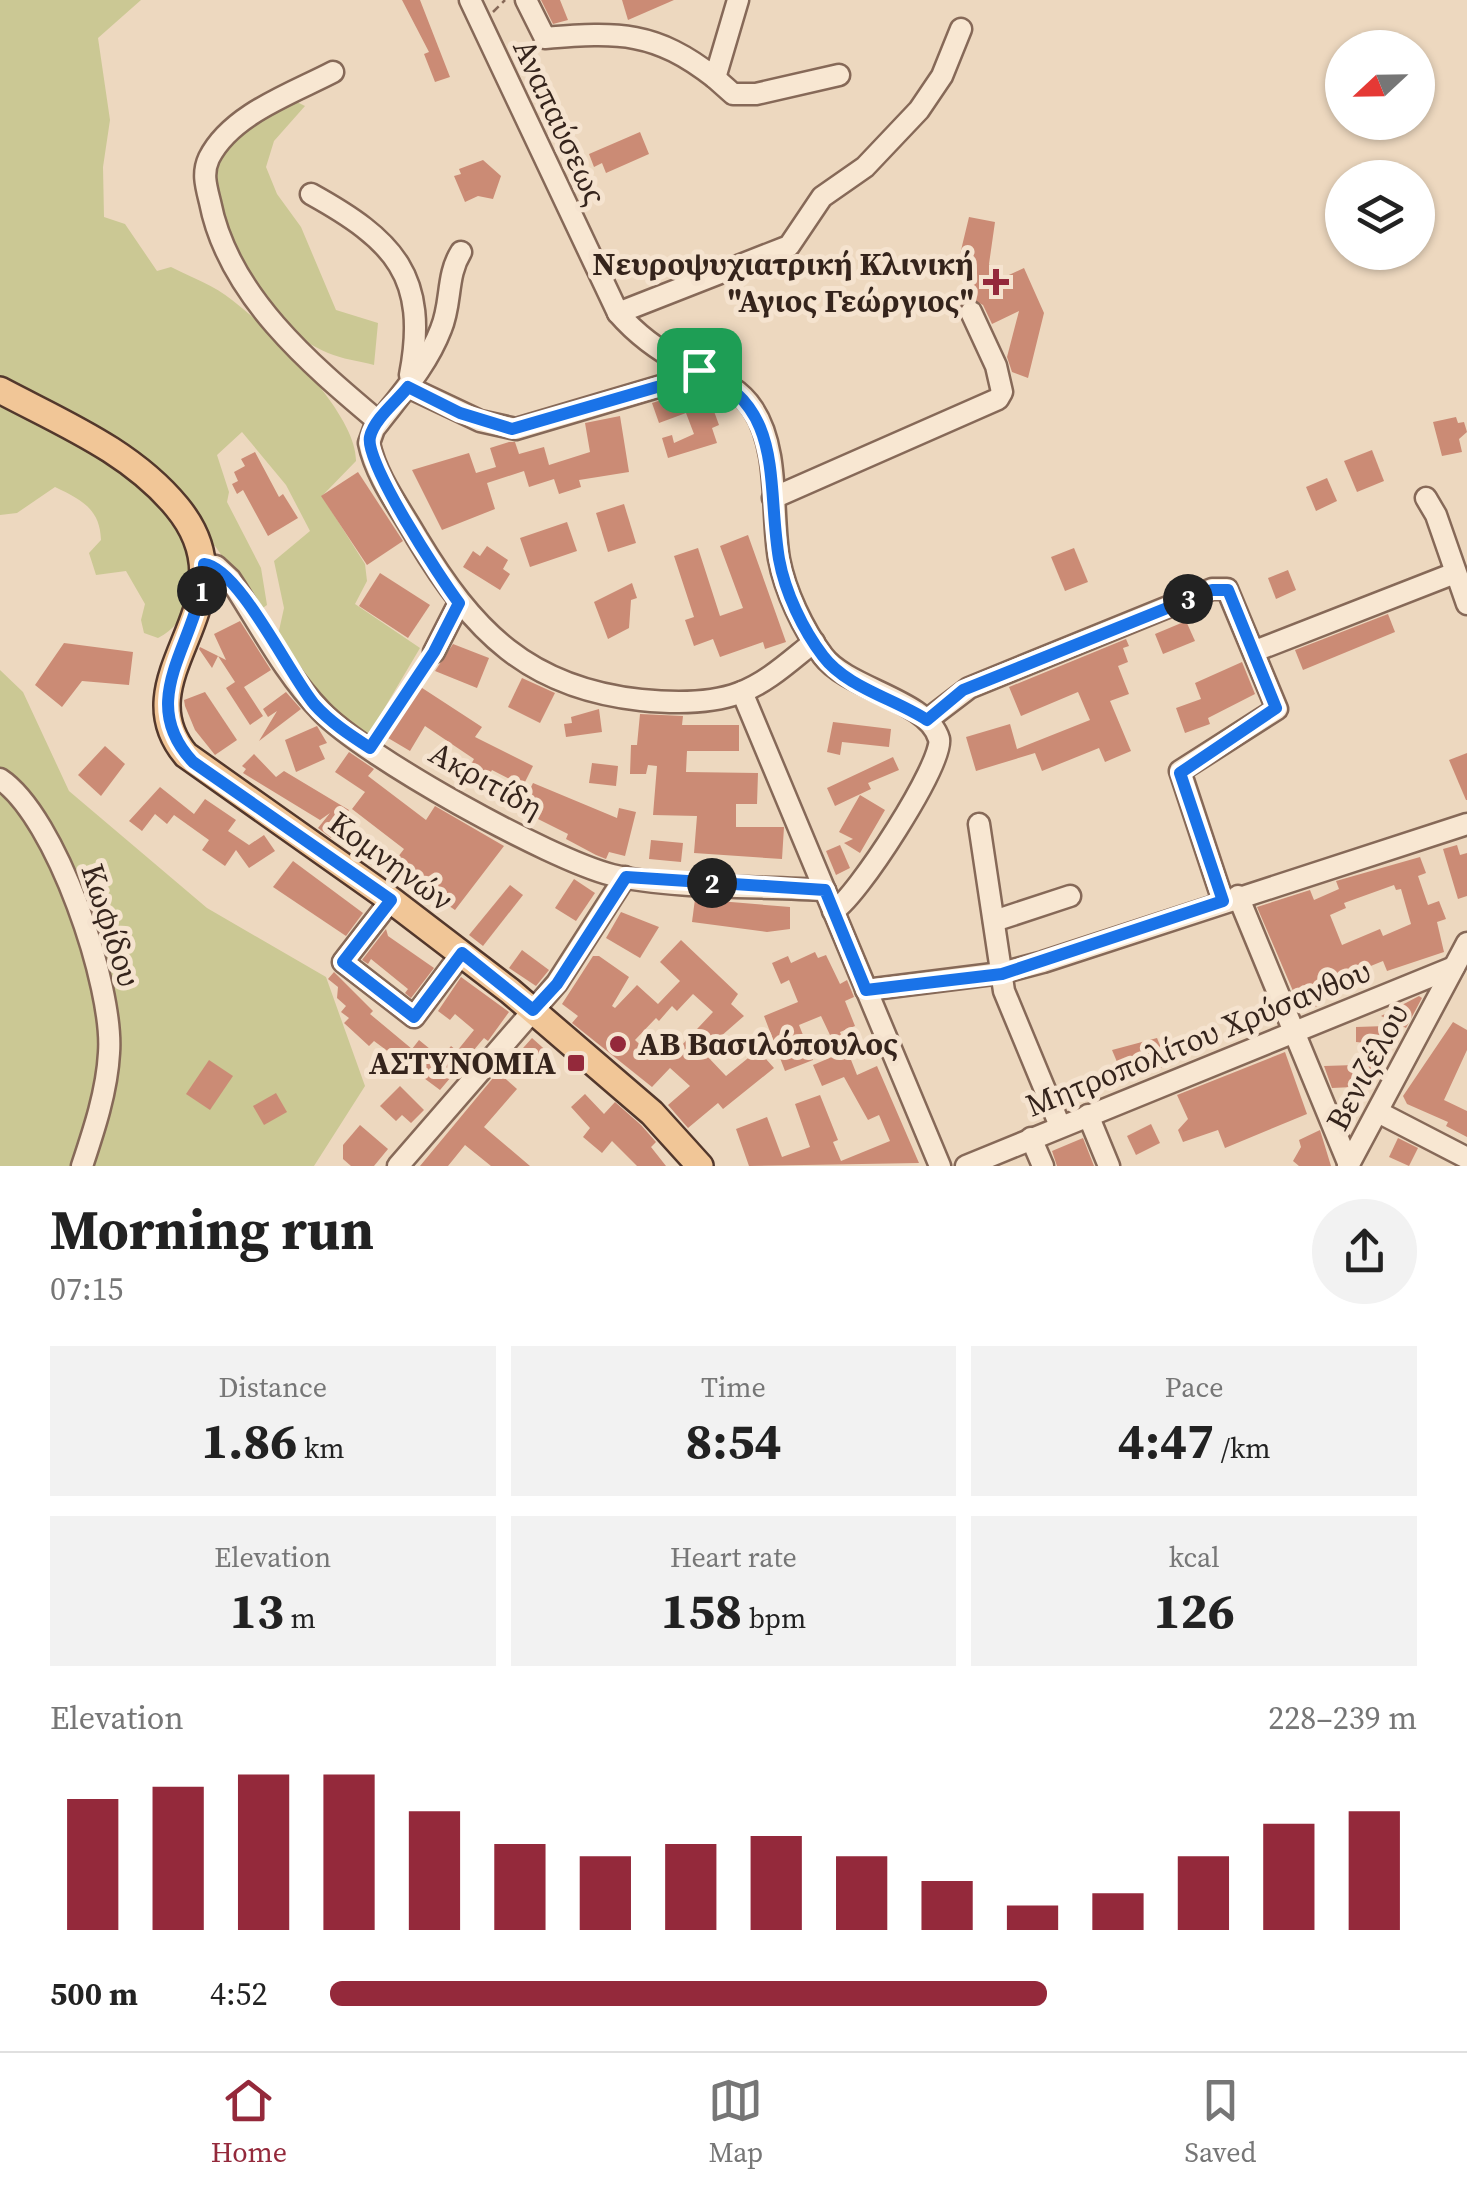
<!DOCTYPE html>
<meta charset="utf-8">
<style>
:root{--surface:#fff;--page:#f2f2f2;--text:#222;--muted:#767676;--line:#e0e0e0;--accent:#94293b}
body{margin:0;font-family:"Source Serif 4",serif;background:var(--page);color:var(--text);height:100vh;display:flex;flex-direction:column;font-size:38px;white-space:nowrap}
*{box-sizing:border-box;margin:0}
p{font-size:32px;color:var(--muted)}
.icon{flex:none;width:55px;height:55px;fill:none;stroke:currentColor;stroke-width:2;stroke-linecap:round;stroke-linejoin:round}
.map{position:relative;height:1166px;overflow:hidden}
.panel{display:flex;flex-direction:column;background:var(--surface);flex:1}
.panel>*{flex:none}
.needle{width:65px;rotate:248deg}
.fabs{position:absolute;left:1325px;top:30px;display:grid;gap:20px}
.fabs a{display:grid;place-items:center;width:110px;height:110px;border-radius:50%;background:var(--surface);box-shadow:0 2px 8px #0004;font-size:50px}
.pin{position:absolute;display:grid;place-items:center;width:85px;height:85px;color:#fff;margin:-42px;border-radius:20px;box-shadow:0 5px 15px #0006}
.km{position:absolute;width:50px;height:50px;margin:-25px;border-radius:50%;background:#222;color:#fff;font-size:28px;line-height:50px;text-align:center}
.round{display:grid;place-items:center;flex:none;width:105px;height:105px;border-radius:52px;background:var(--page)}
.head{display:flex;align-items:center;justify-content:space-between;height:170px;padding:0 50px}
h1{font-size:55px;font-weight:700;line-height:75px}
.metrics{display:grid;grid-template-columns:repeat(3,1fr);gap:15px;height:170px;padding:10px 50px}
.metrics div{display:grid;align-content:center;border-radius:0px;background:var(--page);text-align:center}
.metrics b{font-size:50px;font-weight:700}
.metrics small{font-size:28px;font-weight:400}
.metrics p{font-size:28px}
.chart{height:280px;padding:20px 50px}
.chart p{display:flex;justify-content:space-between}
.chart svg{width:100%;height:180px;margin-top:10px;stroke:var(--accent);stroke-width:6}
ul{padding:0 50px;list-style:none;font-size:32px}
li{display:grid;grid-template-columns:160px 120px 1fr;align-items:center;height:75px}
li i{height:25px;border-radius:12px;background:var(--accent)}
.tab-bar{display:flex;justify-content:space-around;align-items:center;height:140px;border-top:2px solid var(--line);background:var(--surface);font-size:28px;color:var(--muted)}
.tab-bar a{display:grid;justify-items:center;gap:5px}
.tab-bar .selected{color:var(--accent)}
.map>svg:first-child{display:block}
.green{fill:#cbc894}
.building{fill:#cb8b75;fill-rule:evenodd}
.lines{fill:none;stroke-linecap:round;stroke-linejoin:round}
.minor-casing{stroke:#866958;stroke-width:25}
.major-casing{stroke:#53382c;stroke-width:30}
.path{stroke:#866958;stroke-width:2.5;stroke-dasharray:8 5;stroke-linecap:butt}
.minor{stroke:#f8e7d2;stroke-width:20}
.major{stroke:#f1c697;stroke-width:25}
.route-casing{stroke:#fff;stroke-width:20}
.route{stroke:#1a73e8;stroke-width:12}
.poi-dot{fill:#94293b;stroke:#f5e3cf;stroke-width:4}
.labels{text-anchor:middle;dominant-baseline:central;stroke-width:10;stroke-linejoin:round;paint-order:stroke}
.street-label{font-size:32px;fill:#35241c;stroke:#f5e3cf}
.poi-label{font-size:32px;font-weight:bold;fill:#35241c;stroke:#f5e3cf;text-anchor:end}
</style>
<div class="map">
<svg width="1467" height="1166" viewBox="0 0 1467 1166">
<rect width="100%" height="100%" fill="#edd8bf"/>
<g class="green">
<path d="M0 0H141L98 38 110 120 103 167 104 217 125 224 157 271 171 267C191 277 215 286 232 300 270 329 357 413 356 461L322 496 365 564 367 581 355 604 420 648 368 736 321 698 278 635 284 608 274 561 310 531 286 485 242 432 217 455 229 492 227 502 261 568 267 605 260 610 215 546 192 551C191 585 191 622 158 638L144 633 141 620 145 604 126 571 96 575 89 553 101 540C100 509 82 500 55 487L17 513 0 515Z"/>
<path d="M289 98 305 106 274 141 266 167 277 194 301 227 336 310 378 323 374 365C359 361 342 359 328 353 254 322 226 238 209 167L231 142Z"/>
<polygon points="0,670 23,692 69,791 207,908 326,977 365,1086 314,1166 0,1166"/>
</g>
<g class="building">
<polygon points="402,0 420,0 450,77 435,82 424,54 429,52"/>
<polygon points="541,0 560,0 568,20 553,24"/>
<polygon points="622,0 674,0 628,20"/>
<polygon points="640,132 649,154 606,173 602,163 594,167 589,154"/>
<polygon points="483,160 501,176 493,199 478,196 465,202 454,176 461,174 459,169"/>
<polygon points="969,217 995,222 989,264 996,281 1024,268 1044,313 1028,378 1012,372 1007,357 1019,311 992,324 983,305 970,298 957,267"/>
<polygon points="701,387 706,389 719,425 712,428 717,443 668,458 662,438 672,435 674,443 694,434 686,413 659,423 652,403"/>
<polygon points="620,416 629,472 579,480 581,487 559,494 554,479 529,487 524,471 487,483 495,509 442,530 412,470 469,453 476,473 496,467 490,448 509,442 515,442 519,454 544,447 549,465 590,452 585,423"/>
<polygon points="1456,417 1458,423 1464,422 1467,432 1459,439 1462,452 1442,456 1433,422"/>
<polygon points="1372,450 1384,481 1357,492 1344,461"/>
<polygon points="255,452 279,497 283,494 298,518 268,536 243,490 237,494 232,484 238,481 234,472 245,466 241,459"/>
<polygon points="358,472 403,541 367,565 321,496"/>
<polygon points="1327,478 1337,501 1316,511 1306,487"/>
<polygon points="624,504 636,543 608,552 596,513"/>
<polygon points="567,522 577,551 530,567 520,538"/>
<polygon points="748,535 786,642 765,649 763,642 720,657 713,639 694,646 685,620 694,617 674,556 698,548 720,616 743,608 720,546"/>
<polygon points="487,546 508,560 503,569 510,574 500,590 463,567 473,551 480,556"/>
<polygon points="1074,548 1088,582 1065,591 1051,557"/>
<polygon points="1288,570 1296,590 1276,599 1268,578"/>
<polygon points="380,573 430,605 408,638 359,606"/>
<polygon points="632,583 637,598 631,600 629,628 608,639 594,602"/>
<polygon points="1388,614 1395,632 1303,670 1295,650"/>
<polygon points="240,621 271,670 244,687 263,716 250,725 226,688 235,682 218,656 212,668 199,649 200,647 226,660 214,634"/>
<polygon points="1186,621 1195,641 1163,654 1155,634"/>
<polygon points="1126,639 1129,646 1123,648 1128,662 1118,666 1129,694 1110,701 1131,751 1105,762 1099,748 1042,771 1035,753 976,771 966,737 1010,724 1017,749 1090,720 1078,692 1021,716 1009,687"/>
<polygon points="64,643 133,652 129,685 82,681 62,707 35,685"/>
<polygon points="453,644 489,658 477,688 435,671"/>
<polygon points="1242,662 1255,694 1208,718 1210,724 1185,733 1176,708 1201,699 1195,683"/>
<polygon points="522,678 555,693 540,723 508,707"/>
<polygon points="416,684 482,727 475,737 533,766 523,786 492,770 488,777 469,768 474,759 425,726 410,751 383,735"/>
<polygon points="205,692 237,740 215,755 195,730 185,706 184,700"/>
<polygon points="286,692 301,709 259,741 277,711 268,717 263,709"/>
<polygon points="599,709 602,732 566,737 564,724 572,723 571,717"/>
<polygon points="640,714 683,716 682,725 739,725 739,751 687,751 686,772 758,773 757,804 736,804 736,827 784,827 782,859 694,853 697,816 653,815 657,766 648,765 646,774 630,774 631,745 637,745"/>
<polygon points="833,722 891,729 889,747 842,742 840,755 827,752"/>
<polygon points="317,726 327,743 319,746 325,759 296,772 285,740"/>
<polygon points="105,746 125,764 101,796 78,775"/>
<polygon points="349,752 374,769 368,776 426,820 435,806 504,846 455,910 391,866 404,849 352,809 365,792 335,772"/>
<polygon points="1467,753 1467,800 1466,800 1449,760"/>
<polygon points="254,754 276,777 284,771 349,810 331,838 318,828 330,813 320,820 243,773 246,769 242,766"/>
<polygon points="893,757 899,770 868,783 871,789 835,806 827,788"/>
<polygon points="592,763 618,766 616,786 589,783"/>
<polygon points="533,783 617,818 619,808 636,812 625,856 609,852 606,859 596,855 566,839 568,834 520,810"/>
<polygon points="160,787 194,814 205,799 236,820 228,831 249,845 264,835 275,851 249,868 236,850 225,866 202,850 209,840 174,815 167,824 155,814 142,831 129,821"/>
<polygon points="860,795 885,810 860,853 844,843 853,839 839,832"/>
<polygon points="651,840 683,843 681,862 649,859"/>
<polygon points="840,845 850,868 836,875 826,851"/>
<polygon points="1457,845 1460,855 1467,853 1467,896 1458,899 1443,849"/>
<path d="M1420 857 1426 873 1418 876 1428 905 1439 901 1446 919 1437 922 1444 952 1387 971 1383 961 1356 972 1360 982 1318 1000 1320 1005 1302 1012 1257 907 1310 890 1314 900 1339 889 1336 881ZM1394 885 1396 890 1401 889 1411 924 1383 936 1380 929 1342 945 1330 915 1346 908 1344 903Z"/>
<polygon points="293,861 363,913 346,936 273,887"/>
<polygon points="574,879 595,893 576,921 555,908"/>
<polygon points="510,885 523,895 483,946 469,935"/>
<polygon points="695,899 790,907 790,929 767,932 692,922"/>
<polygon points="621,912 659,927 640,958 606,938"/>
<polygon points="386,929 388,936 434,968 411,998 405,993 408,989 371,959 368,964 362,960"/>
<path d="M681 940 738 994 731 1004 744 1016 712 1044 715 1047 707 1056 726 1076 758 1050 774 1068 723 1109 718 1103 688 1128 668 1105 690 1086 670 1068 652 1087 572 1023 578 1016 562 1004 593 956H599L629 977 612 1006 615 1008 637 985 658 1004 680 981 660 962ZM693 994 713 1012 682 1045 673 1036 653 1057 635 1040 656 1018 659 1021 672 1006 677 1011Z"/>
<polygon points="522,950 549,970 536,986 509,968"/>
<polygon points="815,952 818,958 826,955 840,984 847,980 854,997 845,1001 855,1026 840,1032 857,1075 877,1066 919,1163 749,1166 736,1129 767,1117 782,1157 810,1147 795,1104 820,1095 838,1140 833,1142 841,1161 890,1141 879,1115 868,1120 844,1077 822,1086 813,1065 839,1054 821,1016 799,1025 813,1060 785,1071 764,1016 798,1002 789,980 781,984 772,963 788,956 791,963"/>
<polygon points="334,972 373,1011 370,1014 412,1049 419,1040 441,1058 451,1046 457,1051 474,1030 455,1014 450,1020 438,1011 461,977 509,1012 488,1041 484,1038 440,1090 374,1041 369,1046 344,1023 349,1018 341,1012 346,1006 337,998 338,987 328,979"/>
<polygon points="1419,996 1422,998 1406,1028 1381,1016"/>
<polygon points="1453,1022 1467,1030 1467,1050 1444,1100 1467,1111 1467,1137 1446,1126 1448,1122 1407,1104 1403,1096"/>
<polygon points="1386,1026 1387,1045 1356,1042 1356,1027"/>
<polygon points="532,1038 551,1055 534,1074 515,1057"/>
<polygon points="1157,1038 1168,1065 1125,1081 1112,1050"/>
<polygon points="1285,1052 1307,1114 1225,1148 1218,1130 1183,1142 1178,1130 1188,1119 1177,1095"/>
<polygon points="1359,1057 1377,1066 1359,1104 1356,1096 1348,1100 1353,1087 1332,1088 1324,1066 1355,1065"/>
<polygon points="209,1060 233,1076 210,1110 186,1094"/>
<polygon points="498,1072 517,1089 484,1127 530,1166 491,1166 465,1145 448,1166 420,1166"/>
<polygon points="400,1086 424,1110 411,1123 402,1115 396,1121 380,1106"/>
<polygon points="276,1093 287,1112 264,1125 253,1106"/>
<polygon points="585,1094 604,1114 615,1102 641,1125 656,1142 651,1147 666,1166 637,1166 612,1141 602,1153 583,1137 590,1128 571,1107"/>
<polygon points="1151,1124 1160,1143 1136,1155 1127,1136"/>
<polygon points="360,1125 388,1149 374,1166 351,1166 343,1159 343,1145"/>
<polygon points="1320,1130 1331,1166 1299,1166 1293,1161 1301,1147 1299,1140"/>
<polygon points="1083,1138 1094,1166 1057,1166 1052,1151"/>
<polygon points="1398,1138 1418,1148 1409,1166 1389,1157"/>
</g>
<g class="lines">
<g class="minor-casing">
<g id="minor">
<path d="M470 0 618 313C637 335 659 351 684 364 711 378 736 383 753 409 780 450 771 512 779 559 785 591 803 629 823 656 848 689 928 700 939 739 945 761 855 901 833 911"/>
<path d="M526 0 545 38C619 32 655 31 715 78L738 0"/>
<path d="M333 72C293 93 231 114 209 158 202 173 206 186 210 202 228 295 310 364 379 422"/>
<polyline points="715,78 733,94 756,94 839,75"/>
<path d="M311 194C394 240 429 276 410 375"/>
<path d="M461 252C446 276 452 303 441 329 426 368 399 396 374 429L369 443C376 477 400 508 417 538 473 631 528 688 641 700 671 703 710 704 739 693 767 683 791 660 814 642"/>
<polyline points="618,313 789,246 822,197 865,167 919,110 942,76 961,29"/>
<polyline points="408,387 480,421 516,429 688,378 699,371"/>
<polyline points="773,498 998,399 1002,392 996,366 971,312"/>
<polyline points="1426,498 1436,515 1467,604"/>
<path d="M204 564 216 566 230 579C259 623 284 673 321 711 365 757 549 859 612 875 671 889 762 886 825 890"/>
<polyline points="1255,651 1455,573"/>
<polyline points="434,652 459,603"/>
<polyline points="742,692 940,1166"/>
<polyline points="927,720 969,688 1212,589 1227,589 1277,709 1180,771 1223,901"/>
<path d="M0 779C56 816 114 987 109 1053 107 1091 94 1130 82 1166"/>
<polyline points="979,824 1004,991 1060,1126"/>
<polyline points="1238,896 1349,1165"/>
<polyline points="391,900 343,962 414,1017 462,953"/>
<polyline points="994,921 1070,896"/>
<polyline points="866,990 1001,973 1043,962 1467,824"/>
<polyline points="1378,1112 1467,1158"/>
<polyline points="1088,1115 1109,1166"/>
<polyline points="1031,1138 1043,1166"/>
<polyline points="398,1166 557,983 625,877"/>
<polyline points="966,1166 1454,967"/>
<polyline points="1348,1166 1467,943"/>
</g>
</g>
<g class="major-casing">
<path id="major" d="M0 390C62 423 131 451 177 507 257 604 119 675 186 755L391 900 510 991 652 1113 700 1166"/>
</g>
<g class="path">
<polyline points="493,12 505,0"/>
<polyline points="379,734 425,666"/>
</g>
<use href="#minor" class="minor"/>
<use href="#major" class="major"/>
</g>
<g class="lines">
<g class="route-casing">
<path id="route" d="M699 370C786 406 766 482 779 559 785 592 803 630 823 656 846 687 895 699 927 720L963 690 1212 590H1228L1276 708 1180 773 1223 901 1002 974 866 990 825 890 626 877 557 984 533 1010 462 953 414 1017 343 962 391 900 193 762C131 696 204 638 204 564 239 568 289 674 314 704 330 722 350 735 370 748L434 652 459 603C441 579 364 462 370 437 374 419 397 401 408 387L460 413 512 429 688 378Z"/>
</g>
<use href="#route" class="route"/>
</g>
<g class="poi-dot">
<path d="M991 267h10v10h10v10h-10v10h-10v-10h-10v-10h10z"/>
<circle cx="618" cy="1044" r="10"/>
<rect x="566" y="1053" width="20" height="20" rx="5"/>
</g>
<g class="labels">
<g class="street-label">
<text transform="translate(560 122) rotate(65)">Αναπαύσεως</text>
<text transform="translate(486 780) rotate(29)">Ακριτίδη</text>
<text transform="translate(391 861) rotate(36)">Κομνηνών</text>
<text transform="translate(111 925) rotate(72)">Κωφίδου</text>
<text transform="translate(1198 1038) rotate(-22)">Μητροπολίτου Χρύσανθου</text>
<text transform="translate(1367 1067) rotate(-62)">Βενιζέλου</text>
</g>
<g class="poi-label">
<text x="974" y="264">Νευροψυχιατρική Κλινική<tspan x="974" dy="37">"Αγιος Γεώργιος"</tspan></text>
<text x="638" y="1044" text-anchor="start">ΑΒ Βασιλόπουλος</text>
<text x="556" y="1063">ΑΣΤΥΝΟΜΙΑ</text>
</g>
</g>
</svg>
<div class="fabs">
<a><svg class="needle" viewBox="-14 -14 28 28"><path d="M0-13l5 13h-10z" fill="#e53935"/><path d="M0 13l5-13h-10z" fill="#767676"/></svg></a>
<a><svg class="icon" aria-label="layers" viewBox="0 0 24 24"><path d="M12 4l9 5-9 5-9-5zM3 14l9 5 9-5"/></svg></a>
</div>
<div class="pin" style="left:699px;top:370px;background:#1e9e55"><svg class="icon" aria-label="arrive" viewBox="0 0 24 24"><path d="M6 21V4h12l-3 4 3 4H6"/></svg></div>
<b class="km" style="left:202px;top:591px">1</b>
<b class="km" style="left:712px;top:883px">2</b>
<b class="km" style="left:1188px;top:599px">3</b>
</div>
<section class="panel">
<div class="head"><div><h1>Morning run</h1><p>07:15</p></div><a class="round"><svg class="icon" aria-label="share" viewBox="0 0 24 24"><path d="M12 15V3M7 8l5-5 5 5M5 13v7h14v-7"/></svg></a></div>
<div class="metrics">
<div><p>Distance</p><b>1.86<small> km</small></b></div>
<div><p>Time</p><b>8:54</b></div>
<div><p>Pace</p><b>4:47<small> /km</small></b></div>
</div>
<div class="metrics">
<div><p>Elevation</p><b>13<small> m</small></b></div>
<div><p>Heart rate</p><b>158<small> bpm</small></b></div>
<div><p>kcal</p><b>126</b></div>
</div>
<div class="chart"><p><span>Elevation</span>228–239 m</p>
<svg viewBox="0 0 160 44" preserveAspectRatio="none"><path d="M5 44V12M15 44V9M25 44V6M35 44V6M45 44V15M55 44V23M65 44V26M75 44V23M85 44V21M95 44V26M105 44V32M115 44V38M125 44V35M135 44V26M145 44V18M155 44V15"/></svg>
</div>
<ul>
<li><b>500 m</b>4:52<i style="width:66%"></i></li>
</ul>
</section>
<nav class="tab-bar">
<a class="selected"><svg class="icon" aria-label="home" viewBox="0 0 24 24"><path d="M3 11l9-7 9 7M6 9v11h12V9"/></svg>Home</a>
<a><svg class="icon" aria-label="map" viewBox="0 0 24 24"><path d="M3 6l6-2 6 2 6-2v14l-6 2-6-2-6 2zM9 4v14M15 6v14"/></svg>Map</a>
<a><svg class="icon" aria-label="saved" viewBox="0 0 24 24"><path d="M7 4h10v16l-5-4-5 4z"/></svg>Saved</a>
</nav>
